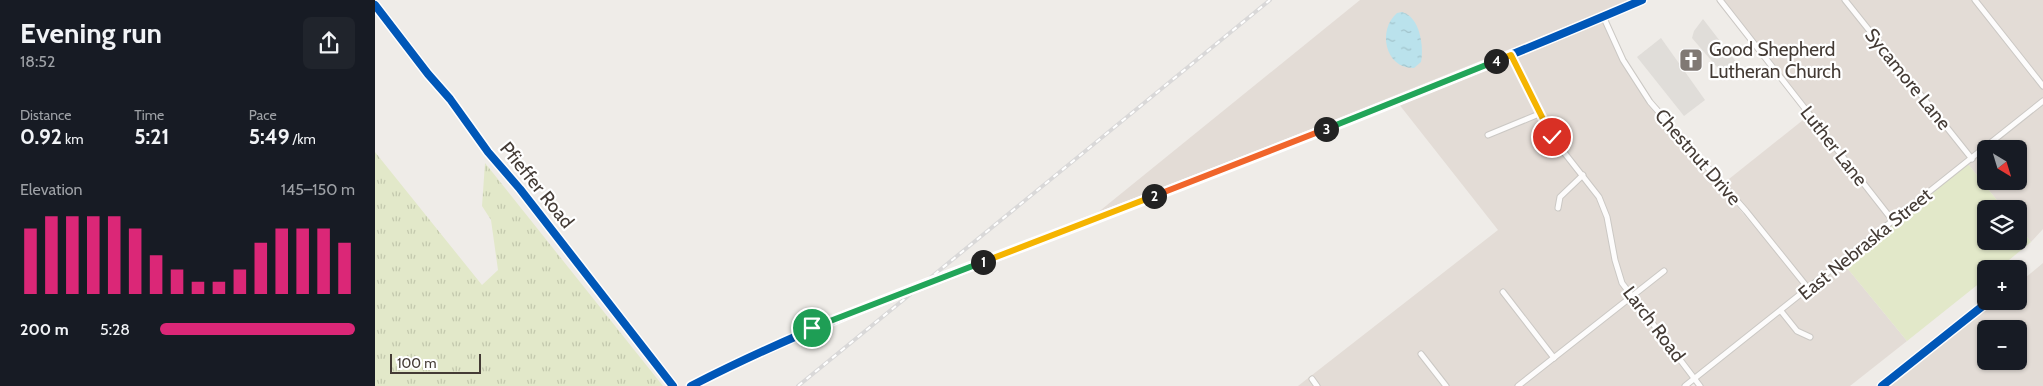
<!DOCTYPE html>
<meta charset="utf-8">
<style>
:root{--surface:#171b24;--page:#20242c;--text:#f1f3f6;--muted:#9ea1a6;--accent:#db2777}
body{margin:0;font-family:Cabin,sans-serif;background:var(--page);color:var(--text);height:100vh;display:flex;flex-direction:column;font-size:19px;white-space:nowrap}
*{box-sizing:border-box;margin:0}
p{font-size:16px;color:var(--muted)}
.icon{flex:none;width:28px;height:28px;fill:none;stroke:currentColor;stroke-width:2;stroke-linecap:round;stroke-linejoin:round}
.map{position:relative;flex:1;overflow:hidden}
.side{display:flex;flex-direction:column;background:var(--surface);width:375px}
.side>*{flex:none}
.needle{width:32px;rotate:142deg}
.buttons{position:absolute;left:1602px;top:140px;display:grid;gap:10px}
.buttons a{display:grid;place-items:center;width:50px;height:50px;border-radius:8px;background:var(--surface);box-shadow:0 1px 4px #0004;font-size:25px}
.scale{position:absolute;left:15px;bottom:12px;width:91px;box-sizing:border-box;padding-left:5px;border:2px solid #443b35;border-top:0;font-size:14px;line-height:18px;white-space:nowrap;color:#443b35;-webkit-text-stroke:4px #fff;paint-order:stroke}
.pin{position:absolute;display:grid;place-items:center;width:42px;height:42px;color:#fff;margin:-21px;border:2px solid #fff;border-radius:50%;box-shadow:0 1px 5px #0007}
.km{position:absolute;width:25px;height:25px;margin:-12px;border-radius:50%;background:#222;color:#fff;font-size:14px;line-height:25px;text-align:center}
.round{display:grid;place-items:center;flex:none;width:52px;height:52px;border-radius:8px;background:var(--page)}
.overview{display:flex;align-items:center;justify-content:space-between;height:85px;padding:0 20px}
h1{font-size:28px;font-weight:800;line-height:38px}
.stats{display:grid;grid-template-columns:repeat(3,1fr);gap:8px;height:85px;padding:5px 20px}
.stats div{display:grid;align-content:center}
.stats b{font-size:21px;font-weight:800}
.stats small{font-size:14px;font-weight:400}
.stats p{font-size:14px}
.chart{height:140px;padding:10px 20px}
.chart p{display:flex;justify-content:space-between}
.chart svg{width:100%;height:90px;margin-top:5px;stroke:var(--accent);stroke-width:6}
ul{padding:0 20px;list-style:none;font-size:16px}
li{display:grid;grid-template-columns:80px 60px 1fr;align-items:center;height:38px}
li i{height:12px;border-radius:6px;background:var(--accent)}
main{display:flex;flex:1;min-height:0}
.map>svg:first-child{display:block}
.residential{fill:#e3dcd6;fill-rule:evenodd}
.grass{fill:url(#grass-tufts)}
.park{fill:#e2e8c9}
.parking{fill:#e0ddd9}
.water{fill:url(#water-ripples)}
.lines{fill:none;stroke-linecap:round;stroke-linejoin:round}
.minor-casing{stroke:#cbc8c4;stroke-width:7}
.tertiary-casing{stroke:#cbc8c4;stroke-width:8}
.minor{stroke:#fdfcfc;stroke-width:5}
.tertiary{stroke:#fdfcfc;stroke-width:6}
.rail-casing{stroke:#d9d8d8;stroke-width:4}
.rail{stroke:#fff;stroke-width:2;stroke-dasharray:5.5;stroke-linecap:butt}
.cycleway-casing{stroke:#fff;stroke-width:11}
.cycleway{stroke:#0057b8;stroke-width:8}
.split-1-casing{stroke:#fff;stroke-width:10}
.split-2-casing{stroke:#fff;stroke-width:10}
.split-3-casing{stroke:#fff;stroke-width:10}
.split-4-casing{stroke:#fff;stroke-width:10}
.split-5-casing{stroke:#fff;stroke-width:10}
.split-1{stroke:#22a559;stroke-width:6}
.split-2{stroke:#f5b400;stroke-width:6}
.split-3{stroke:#f0652b;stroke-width:6}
.split-4{stroke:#22a559;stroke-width:6}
.split-5{stroke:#f5b400;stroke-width:6}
.labels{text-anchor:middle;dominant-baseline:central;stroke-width:4.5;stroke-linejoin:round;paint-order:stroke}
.poi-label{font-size:19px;fill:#443b35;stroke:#fff;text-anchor:start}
.street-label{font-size:19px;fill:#443b35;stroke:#fff}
</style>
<main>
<section class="side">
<div class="overview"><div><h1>Evening run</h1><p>18:52</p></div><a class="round"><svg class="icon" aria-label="share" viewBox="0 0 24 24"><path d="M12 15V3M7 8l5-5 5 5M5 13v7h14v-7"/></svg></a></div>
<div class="stats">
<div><p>Distance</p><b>0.92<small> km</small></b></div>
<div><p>Time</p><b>5:21</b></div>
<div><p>Pace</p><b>5:49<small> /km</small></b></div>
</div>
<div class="chart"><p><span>Elevation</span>145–150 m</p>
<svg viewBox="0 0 160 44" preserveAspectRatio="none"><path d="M5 44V12M15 44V6M25 44V6M35 44V6M45 44V6M55 44V12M65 44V25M75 44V32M85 44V38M95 44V38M105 44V32M115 44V19M125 44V12M135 44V12M145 44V12M155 44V19"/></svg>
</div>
<ul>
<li><b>200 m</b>5:28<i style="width:100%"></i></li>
</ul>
</section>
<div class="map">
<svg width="1668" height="386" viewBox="0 0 1668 386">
<defs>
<pattern id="grass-tufts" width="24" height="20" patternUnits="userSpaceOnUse" patternTransform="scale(1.25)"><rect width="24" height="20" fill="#e2e8c9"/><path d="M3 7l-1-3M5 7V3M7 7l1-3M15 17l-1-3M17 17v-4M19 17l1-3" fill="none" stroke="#c3c8ad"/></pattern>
<pattern id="water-ripples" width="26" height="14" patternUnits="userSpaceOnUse" patternTransform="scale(1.25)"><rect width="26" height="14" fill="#bae2ec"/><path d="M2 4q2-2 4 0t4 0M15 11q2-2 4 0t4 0" fill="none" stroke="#a1c3cb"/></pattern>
</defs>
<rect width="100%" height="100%" fill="#efece8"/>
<g class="residential">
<polygon points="985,0 1256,0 716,218"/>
<polygon points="1349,0 1668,0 1668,99 1518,218"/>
<polygon points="1227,19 1273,101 1431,288 1306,386 923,386 1123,230 1023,103"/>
<polygon points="1668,104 1668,229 1656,242 1644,226 1644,209 1629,209 1593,164 1611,149 1611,181 1644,181 1644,149 1611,149"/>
<polygon points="1433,116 1514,221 1433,285 1349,183"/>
<polygon points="1468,263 1532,341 1475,386 1326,386 1321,379"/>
<path d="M1668 263V386H1514L1620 301H1644V283ZM1611 329H1644V361H1611Z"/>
</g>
<polygon class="grass" points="0,152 107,285 123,270 116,220 107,206 110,163 288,386 0,386"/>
<polygon class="park" points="1593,164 1629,209 1611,209 1611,241 1644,241 1644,226 1656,242 1623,269 1611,269 1611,278 1532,341 1468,263"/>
<g class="parking">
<polygon points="1328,19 1365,67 1348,74 1317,38 1319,31"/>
<polygon points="1286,38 1330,100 1309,116 1262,57"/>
</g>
<path class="water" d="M1027 12C1045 17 1049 46 1046 62L1039 68C1010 69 1002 30 1022 13Z"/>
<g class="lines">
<g class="minor-casing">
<g id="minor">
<polyline points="1345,0 1518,221"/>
<polyline points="1470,0 1597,159"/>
<polyline points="1600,0 1668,86"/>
<polyline points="1228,16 1248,60 1275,102 1371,211 1433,288"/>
<polyline points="1136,55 1177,137 1224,197 1232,217 1240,260 1247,283 1325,386"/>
<polyline points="1113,135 1164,114"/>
<polyline points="1183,208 1185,197 1208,175"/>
<polyline points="1128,292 1179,358"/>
<polyline points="1406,311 1422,331 1435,337"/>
<polyline points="1046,354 1071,386"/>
<polyline points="937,379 942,386"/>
<path d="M316 386C440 322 572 276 702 226 891 153 1080 80 1267 0"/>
<polyline points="1143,386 1289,271"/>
<polyline points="1310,386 1668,101"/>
</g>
</g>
<g class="tertiary-casing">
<polyline id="tertiary" points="0,5 53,74 75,99 113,152 145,189 298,386"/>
</g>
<use href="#minor" class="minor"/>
<use href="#tertiary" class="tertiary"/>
<g class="rail-casing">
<polyline id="rail" points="423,386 895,0"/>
</g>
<use href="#rail" class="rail"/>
<g class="cycleway-casing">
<g id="cycleway">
<polyline points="0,5 53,74 75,99 113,152 145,189 298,386"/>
<path d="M316 386C440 322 572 276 702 226 891 153 1080 80 1267 0"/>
<polyline points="1507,386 1614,301"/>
</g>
</g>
<use href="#cycleway" class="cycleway"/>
</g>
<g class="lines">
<g class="split-1-casing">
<polyline id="split-1" points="437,328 608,262"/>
</g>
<g class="split-2-casing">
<polyline id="split-2" points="608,262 779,196"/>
</g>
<g class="split-3-casing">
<polyline id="split-3" points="779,196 951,129"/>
</g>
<g class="split-4-casing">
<polyline id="split-4" points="951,129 1121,61"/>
</g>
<g class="split-5-casing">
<polyline id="split-5" points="1121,61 1136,55 1177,137"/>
</g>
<use href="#split-1" class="split-1"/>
<use href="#split-2" class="split-2"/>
<use href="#split-3" class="split-3"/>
<use href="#split-4" class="split-4"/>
<use href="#split-5" class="split-5"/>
</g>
<defs>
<g id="church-square" transform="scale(1.25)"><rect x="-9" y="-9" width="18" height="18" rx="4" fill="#807974" stroke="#fff"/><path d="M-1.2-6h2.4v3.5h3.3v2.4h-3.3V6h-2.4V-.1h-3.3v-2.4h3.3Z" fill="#fff"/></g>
</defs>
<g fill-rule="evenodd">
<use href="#church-square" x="1316" y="60"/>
</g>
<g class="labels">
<g class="poi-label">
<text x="1334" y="49">Good Shepherd<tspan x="1334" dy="22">Lutheran Church</tspan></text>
</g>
<g class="street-label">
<text transform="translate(1533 79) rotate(51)">Sycamore Lane</text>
<text transform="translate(1459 146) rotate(52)">Luther Lane</text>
<text transform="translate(1323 157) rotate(49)">Chestnut Drive</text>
<text transform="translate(162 185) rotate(51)">Pfieffer Road</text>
<text transform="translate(1490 244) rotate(-39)">East Nebraska Street</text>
<text transform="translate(1279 324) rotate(53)">Larch Road</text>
</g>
</g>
</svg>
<div class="buttons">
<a><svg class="needle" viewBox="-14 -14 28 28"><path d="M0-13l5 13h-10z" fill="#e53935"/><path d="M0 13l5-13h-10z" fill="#9ea1a6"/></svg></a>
<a><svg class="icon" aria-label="layers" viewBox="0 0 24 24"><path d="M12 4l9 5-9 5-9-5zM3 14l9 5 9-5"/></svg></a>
<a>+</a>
<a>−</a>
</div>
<div class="scale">100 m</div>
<div class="pin" style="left:437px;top:328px;background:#1e9e55"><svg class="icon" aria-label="arrive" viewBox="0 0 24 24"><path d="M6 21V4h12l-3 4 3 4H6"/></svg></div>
<div class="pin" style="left:1177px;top:137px;background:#d93025"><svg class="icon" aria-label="check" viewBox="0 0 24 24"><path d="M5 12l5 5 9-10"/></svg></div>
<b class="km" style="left:608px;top:262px">1</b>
<b class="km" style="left:779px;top:196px">2</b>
<b class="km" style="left:951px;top:129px">3</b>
<b class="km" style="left:1121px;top:61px">4</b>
</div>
</main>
